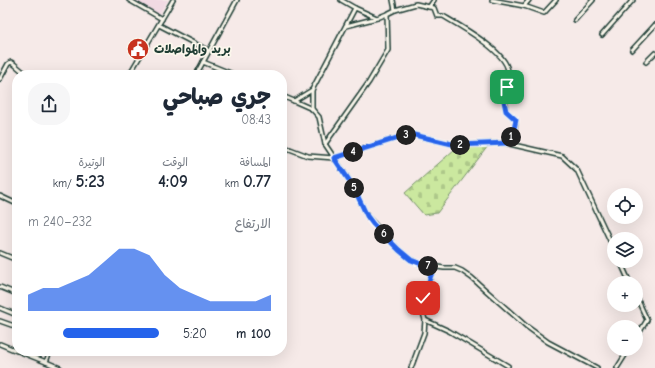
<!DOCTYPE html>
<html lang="ar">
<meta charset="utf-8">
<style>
:root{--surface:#fff;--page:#f6f6f7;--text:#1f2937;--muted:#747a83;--accent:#2563eb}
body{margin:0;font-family:"Comic Neue","Playpen Sans Arabic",sans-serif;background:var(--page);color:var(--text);direction:rtl;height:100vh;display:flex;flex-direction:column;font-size:15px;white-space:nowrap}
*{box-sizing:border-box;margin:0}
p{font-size:13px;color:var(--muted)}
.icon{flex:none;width:22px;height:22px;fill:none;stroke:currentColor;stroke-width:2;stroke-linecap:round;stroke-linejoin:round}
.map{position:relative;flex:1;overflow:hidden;direction:ltr}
.details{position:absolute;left:12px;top:70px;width:275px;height:286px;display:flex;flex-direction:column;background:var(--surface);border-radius:16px;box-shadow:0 4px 16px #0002;direction:rtl}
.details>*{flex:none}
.controls{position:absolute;left:607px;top:188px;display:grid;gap:8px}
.controls a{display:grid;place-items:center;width:36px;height:36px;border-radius:50%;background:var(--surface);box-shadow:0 4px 16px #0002;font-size:20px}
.pin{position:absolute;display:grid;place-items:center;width:34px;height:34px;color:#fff;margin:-17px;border-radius:8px;box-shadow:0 2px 6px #0006}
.km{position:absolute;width:20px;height:20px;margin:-10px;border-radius:50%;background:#222;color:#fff;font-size:11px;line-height:20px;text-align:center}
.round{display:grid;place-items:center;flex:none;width:42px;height:42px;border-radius:16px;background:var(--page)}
.overview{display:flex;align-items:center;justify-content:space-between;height:68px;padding:0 16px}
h1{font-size:22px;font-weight:800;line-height:30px}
.stats{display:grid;grid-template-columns:repeat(3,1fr);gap:6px;height:68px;padding:4px 16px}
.stats div{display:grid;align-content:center}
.stats b{font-size:17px;font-weight:800}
.stats small{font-size:11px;font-weight:400}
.stats p{font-size:11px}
.chart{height:112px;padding:8px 16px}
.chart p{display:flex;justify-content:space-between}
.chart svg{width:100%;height:72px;margin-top:4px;fill:var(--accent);opacity:.7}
ul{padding:0 16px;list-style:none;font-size:13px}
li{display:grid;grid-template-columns:64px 48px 1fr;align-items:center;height:30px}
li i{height:10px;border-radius:5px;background:var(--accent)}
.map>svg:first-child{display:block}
.built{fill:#f1dae3}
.cemetery{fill:url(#cemetery-stones);stroke:#75926a}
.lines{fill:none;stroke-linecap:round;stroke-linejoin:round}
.street-casing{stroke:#1f3d34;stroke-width:6}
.street{stroke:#fbf7ec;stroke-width:3}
.route-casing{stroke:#fff;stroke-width:8}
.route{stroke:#2563eb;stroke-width:5}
.labels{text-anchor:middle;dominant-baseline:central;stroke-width:3.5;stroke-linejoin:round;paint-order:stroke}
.poi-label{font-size:12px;font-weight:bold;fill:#1f3d34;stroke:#fbf7ec;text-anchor:start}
</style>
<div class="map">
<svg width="655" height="368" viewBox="0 0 655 368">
<defs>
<pattern id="cemetery-stones" width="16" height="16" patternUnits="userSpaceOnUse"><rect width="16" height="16" fill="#cbe89f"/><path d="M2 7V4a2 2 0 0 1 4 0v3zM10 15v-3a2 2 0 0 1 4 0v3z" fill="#aec88a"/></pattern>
</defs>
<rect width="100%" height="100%" fill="#f6eae8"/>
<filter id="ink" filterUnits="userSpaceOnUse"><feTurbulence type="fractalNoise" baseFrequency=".025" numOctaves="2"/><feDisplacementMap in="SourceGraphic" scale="8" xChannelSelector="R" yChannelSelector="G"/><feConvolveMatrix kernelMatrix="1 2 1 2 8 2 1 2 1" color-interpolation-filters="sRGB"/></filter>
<g filter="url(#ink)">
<polygon class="built" points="129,0 168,0 158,16"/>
<polygon class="cemetery" points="488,146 437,213 424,215 405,193 455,149"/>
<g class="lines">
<g class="street-casing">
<g id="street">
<polyline points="129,0 162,19"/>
<polyline points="341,0 355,8"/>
<polyline points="492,0 524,6 544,13 556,0"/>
<polyline points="524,6 529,0"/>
<polyline points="429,7 434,0"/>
<path d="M395 10 416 4 434 8 437 16H443C460 26 506 51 508 71 510 85 503 96 506 111L516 120 515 129 508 143"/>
<polyline points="575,20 593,0"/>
<polyline points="159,25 209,51"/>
<polyline points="346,26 377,18"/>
<polyline points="602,35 633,0"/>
<polyline points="632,50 655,25"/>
<polyline points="203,62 237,0"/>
<polyline points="646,62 655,53"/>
<polyline points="129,75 173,0"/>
<polyline points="196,75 203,62 235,75"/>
<polyline points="0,79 8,64 11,62 14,64 27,75"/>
<polyline points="312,90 312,109"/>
<polyline points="282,96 294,101 312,90 355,8 377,18 387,14"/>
<polyline points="294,101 312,109 319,117 325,144 353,186 367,216 399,250 411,260 424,265 444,268 455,268 462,271 472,278 526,326 548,342 597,368"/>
<polyline points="325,144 369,82 388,50 387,14 395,10 393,0"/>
<polyline points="282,146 308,156 334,158 410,134 456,145 505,143 562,156 577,170 614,249"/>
<polyline points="0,196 17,204"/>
<polyline points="0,253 17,260"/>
<polyline points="620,261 630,283"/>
<polyline points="0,287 17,294"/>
<polyline points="636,296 647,320 636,338"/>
<polyline points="0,308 17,315"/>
<polyline points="425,320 449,331 508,366"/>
<polyline points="0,321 17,327"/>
<polyline points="0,344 17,351"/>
<polyline points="18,351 46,362 50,351"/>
<polyline points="46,362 60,368"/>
<polyline points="411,368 424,333 425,320 422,309 423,298 434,267"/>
<polyline points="617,368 629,349"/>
</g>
</g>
<use href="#street" class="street"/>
</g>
</g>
<g class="lines" filter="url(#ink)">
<g class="route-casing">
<polyline id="route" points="423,298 434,267 424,265 411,260 399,250 373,224 367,216 353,186 334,158 410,134 456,145 508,143 514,129 516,120 506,111 504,101 507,87"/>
</g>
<use href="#route" class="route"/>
</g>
<defs>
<g id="civic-disc" transform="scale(1.15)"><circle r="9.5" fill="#c8321e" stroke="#fbf7ec"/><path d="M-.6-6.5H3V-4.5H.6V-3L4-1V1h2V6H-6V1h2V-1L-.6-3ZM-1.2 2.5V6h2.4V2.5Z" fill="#fff"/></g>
</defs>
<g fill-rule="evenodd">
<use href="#civic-disc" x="138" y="49"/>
</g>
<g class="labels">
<g class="poi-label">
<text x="154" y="49">بريد والمواصلات</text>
</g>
</g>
</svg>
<div class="controls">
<a><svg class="icon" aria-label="locate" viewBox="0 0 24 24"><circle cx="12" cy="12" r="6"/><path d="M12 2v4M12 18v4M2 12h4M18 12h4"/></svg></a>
<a><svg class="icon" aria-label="layers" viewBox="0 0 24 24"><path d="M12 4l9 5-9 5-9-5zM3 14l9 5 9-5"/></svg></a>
<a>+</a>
<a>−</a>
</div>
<div class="pin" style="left:507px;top:87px;background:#1e9e55"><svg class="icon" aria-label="arrive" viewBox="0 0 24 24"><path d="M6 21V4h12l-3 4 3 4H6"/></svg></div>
<div class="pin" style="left:423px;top:298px;background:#d93025"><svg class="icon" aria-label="check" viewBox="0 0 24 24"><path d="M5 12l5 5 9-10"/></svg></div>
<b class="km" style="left:511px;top:137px">1</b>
<b class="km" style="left:460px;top:145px">2</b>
<b class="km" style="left:406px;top:135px">3</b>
<b class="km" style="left:353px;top:152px">4</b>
<b class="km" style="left:354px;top:188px">5</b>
<b class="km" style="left:384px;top:234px">6</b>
<b class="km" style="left:428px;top:266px">7</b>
<section class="details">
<div class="overview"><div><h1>جري صباحي</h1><p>08:43</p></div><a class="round"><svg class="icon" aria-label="share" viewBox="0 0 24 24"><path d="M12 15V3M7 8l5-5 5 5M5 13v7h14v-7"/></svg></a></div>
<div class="stats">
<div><p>المسافة</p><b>0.77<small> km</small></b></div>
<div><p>الوقت</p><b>4:09</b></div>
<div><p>الوتيرة</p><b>5:23<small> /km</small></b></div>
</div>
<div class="chart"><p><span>الارتفاع</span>232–240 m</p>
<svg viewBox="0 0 160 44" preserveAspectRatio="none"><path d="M0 44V34L10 30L20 30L30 26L40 22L50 14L60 6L70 6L80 10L90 22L100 30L110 34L120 38L130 38L140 38L150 38L160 34V44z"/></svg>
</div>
<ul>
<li><b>100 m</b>5:20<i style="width:73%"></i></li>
</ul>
</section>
</div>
